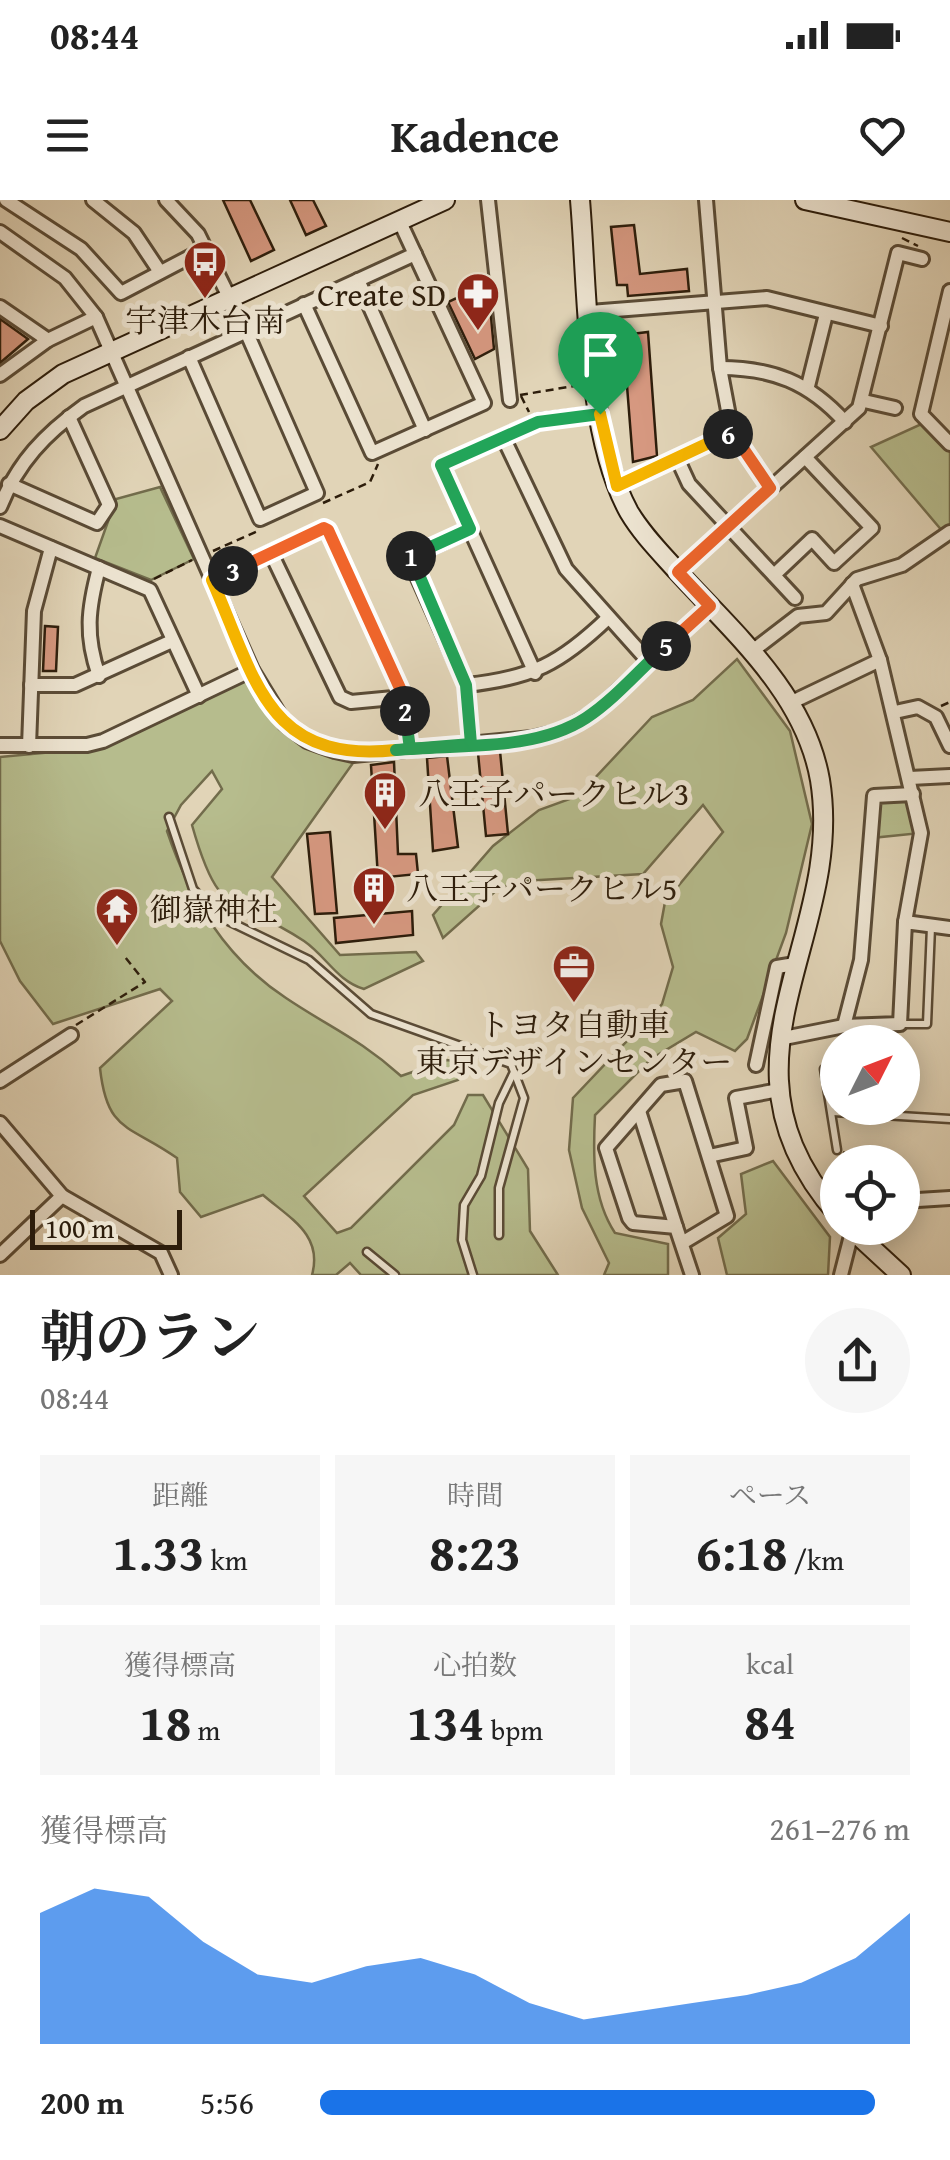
<!DOCTYPE html>
<html lang="ja">
<meta charset="utf-8">
<style>
:root{--surface:#fff;--page:#f6f6f6;--text:#222;--muted:#767676;--accent:#1a73e8}
body{margin:0;font-family:"Gentium Book Plus","Noto Serif JP",serif;background:var(--page);color:var(--text);height:100vh;display:flex;flex-direction:column;font-size:38px;white-space:nowrap}
*{box-sizing:border-box;margin:0}
p{font-size:32px;color:var(--muted)}
.icon{flex:none;width:55px;height:55px;fill:none;stroke:currentColor;stroke-width:2;stroke-linecap:round;stroke-linejoin:round}
.map{position:relative;height:1075px;overflow:hidden}
.panel{display:flex;flex-direction:column;background:var(--surface);flex:1}
.panel>*{flex:none}
.needle{width:65px;rotate:48deg}
.buttons{position:absolute;left:820px;top:825px;display:grid;gap:20px}
.buttons a{display:grid;place-items:center;width:100px;height:100px;border-radius:50%;background:var(--surface);box-shadow:0 5px 25px #0003;font-size:50px}
.scale{position:absolute;left:30px;bottom:25px;width:152px;box-sizing:border-box;padding-left:10px;border:5px solid #2d1d0b;border-top:0;font-size:28px;line-height:35px;white-space:nowrap;color:#2d1d0b;-webkit-text-stroke:8px #ece3d0;paint-order:stroke}
.pin{position:absolute;display:grid;place-items:center;width:85px;height:85px;color:#fff;margin:-102px -42px;border-radius:50% 50% 50% 0;rotate:-45deg;box-shadow:0 0 10px #0007}
.pin .icon{rotate:45deg}
.km{position:absolute;width:50px;height:50px;margin:-25px;border-radius:50%;background:#222;color:#fff;font-size:28px;line-height:50px;text-align:center}
.round{display:grid;place-items:center;flex:none;width:105px;height:105px;border-radius:52px;background:var(--page)}
.headline{display:flex;align-items:center;justify-content:space-between;height:170px;padding:0 40px}
h1{font-size:55px;font-weight:700;line-height:75px}
.figures{display:grid;grid-template-columns:repeat(3,1fr);gap:15px;height:170px;padding:10px 40px}
.figures div{display:grid;align-content:center;border-radius:0px;background:var(--page);text-align:center}
.figures b{font-size:50px;font-weight:700}
.figures small{font-size:28px;font-weight:400}
.figures p{font-size:28px}
.chart{height:280px;padding:20px 40px}
.chart p{display:flex;justify-content:space-between}
.chart svg{width:100%;height:180px;margin-top:10px;fill:var(--accent);opacity:.7}
ul{padding:0 40px;list-style:none;font-size:32px}
li{display:grid;grid-template-columns:160px 120px 1fr;align-items:center;height:75px}
li i{height:25px;border-radius:12px;background:var(--accent)}
.status{display:flex;justify-content:space-between;align-items:center;height:70px;padding:0 50px;background:var(--surface);direction:ltr}
.status svg{height:28px;fill:currentColor}
header{display:flex;justify-content:space-between;align-items:center;height:130px;padding:0 40px;background:var(--surface);font-size:45px;font-weight:700}
.map>svg:first-child{display:block}
.green{fill:#b6bc8d;stroke:#726c4c;stroke-width:2.5}
.building{fill:#d69880;stroke:#2d1d0b;stroke-width:2.5}
.lines{fill:none;stroke-linecap:round;stroke-linejoin:round}
.lane-casing{stroke:#5a4b36;stroke-width:11}
.street-casing{stroke:#5a4b36;stroke-width:18}
.secondary-casing{stroke:#2d1d0b;stroke-width:22}
.path{stroke:#2d1d0b;stroke-width:2.5;stroke-dasharray:8 5;stroke-linecap:butt}
.lane{stroke:#ece3d0;stroke-width:6}
.street{stroke:#ece3d0;stroke-width:12}
.secondary{stroke:#ece3d0;stroke-width:18}
.split-1-casing{stroke:#fff;stroke-width:20}
.split-2-casing{stroke:#fff;stroke-width:20}
.split-3-casing{stroke:#fff;stroke-width:20}
.split-4-casing{stroke:#fff;stroke-width:20}
.split-5-casing{stroke:#fff;stroke-width:20}
.split-6-casing{stroke:#fff;stroke-width:20}
.split-7-casing{stroke:#fff;stroke-width:20}
.split-1{stroke:#22a559;stroke-width:12}
.split-2{stroke:#22a559;stroke-width:12}
.split-3{stroke:#f0652b;stroke-width:12}
.split-4{stroke:#f5b400;stroke-width:12}
.split-5{stroke:#22a559;stroke-width:12}
.split-6{stroke:#f0652b;stroke-width:12}
.split-7{stroke:#f5b400;stroke-width:12}
.labels{text-anchor:middle;dominant-baseline:central;stroke-width:10;stroke-linejoin:round;paint-order:stroke}
.poi-label{font-size:32px;fill:#2d1d0b;stroke:#ece3d0;text-anchor:start}
</style>
<div class="status"><b>08:44</b><svg viewBox="0 0 49 12"><path d="M0 12V9h3v3zM5 12V6h3v6zM10 12V3h3v9zM15 12V0h3v12zM26 1h20v11H26zM47 4h2v5h-2z"/></svg></div>
<header><svg class="icon" aria-label="menu" viewBox="0 0 24 24"><path d="M4 6h16M4 12h16M4 18h16"/></svg>Kadence<svg class="icon" aria-label="heart" viewBox="0 0 24 24"><path d="M12 20l-8-8c-3-5 5-10 8-4 3-6 11-1 8 4z"/></svg></header>
<div class="map">
<svg width="950" height="1075" viewBox="0 0 950 1075">
<rect width="100%" height="100%" fill="#e1d4b7"/>
<filter id="stains"><feTurbulence type="fractalNoise" baseFrequency=".002" numOctaves="4"/><feColorMatrix values="0 0 0 0 .2 0 0 0 0 .09 0 0 0 0 .02 0 0 0 .5 -.17"/></filter>
<radialGradient id="worn" r=".72"><stop offset=".6" stop-color="#630" stop-opacity="0"/><stop offset="1" stop-color="#630" stop-opacity=".3"/></radialGradient>
<g class="green">
<polygon points="928,221 950,245 950,331 944,333 871,247"/>
<polygon points="160,287 194,359 151,380 95,358 116,299"/>
<path d="M737 459 790 531 812 624 786 733 747 839 735 851 696 832 651 859 595 915C593 955 592 998 615 1033L668 1044V1075H604L609 1063 582 1008 569 950 573 898 662 804 673 767 661 724 665 702 723 632 703 605 643 674 523 681 499 688 443 738 433 715 493 646 539 610 578 596 652 517 693 500Z"/>
<path d="M247 475 274 520 353 563 272 677 340 755 416 752 423 761 364 789C337 781 326 756 304 741 232 693 220 724 192 625L222 589 212 571 181 605 167 631C190 699 225 758 286 798 329 827 360 839 401 876L447 860 473 864 458 880 413 895 304 996 337 1033 351 1028 454 925 468 895H483L528 969 530 1031 558 1075H361L350 1063 336 1075H312C323 1035 291 1019 263 995L201 1017 180 992 177 958C129 924 107 933 100 868L172 801 160 789 53 824 20 781 0 741V557L95 548Z"/>
<polygon points="913,594 921,633 871,638 874,596"/>
<polygon points="773,961 830,1037 828,1075 727,1075 718,1038 746,1014 741,974"/>
</g>
<g class="building">
<polygon points="223,0 250,0 274,50 251,61"/>
<polygon points="290,0 313,0 326,26 306,35"/>
<polygon points="634,25 640,74 687,69 689,91 628,96 627,85 617,85 611,27"/>
<polygon points="480,87 490,106 494,149 475,159 448,102"/>
<polygon points="0,119 28,139 0,163"/>
<polygon points="648,132 657,256 633,262 623,135"/>
<polygon points="45,426 58,427 56,471 43,471"/>
<polygon points="500,551 508,634 486,636 478,553"/>
<polygon points="447,556 458,647 433,651 427,558"/>
<polygon points="394,562 398,654 416,654 418,674 378,678 371,565"/>
<polygon points="330,632 337,713 315,714 307,634"/>
<polygon points="412,711 413,735 336,743 334,718"/>
</g>
<g class="lines">
<g class="lane-casing">
<g id="lane">
<polyline points="169,617 193,689 218,716 309,760 371,814 511,864 524,898 499,988 499,1035"/>
<polyline points="902,824 927,824 931,727"/>
<polyline points="824,869 837,950"/>
<polyline points="833,912 950,919"/>
<polyline points="367,1052 395,1075"/>
<polyline points="473,1075 462,1040 464,1005 481,976 499,903 514,872"/>
</g>
</g>
<g class="street-casing">
<g id="street">
<polyline points="6,0 81,49 121,93 205,49"/>
<polyline points="93,0 134,33 160,72"/>
<polyline points="166,0 198,34 230,99"/>
<polyline points="488,0 510,200"/>
<polyline points="0,32 65,78 96,117 252,470 285,524 307,541 335,551 353,555 532,538 562,531 595,512 710,406"/>
<polyline points="358,80 425,230"/>
<polyline points="950,91 921,214 950,244"/>
<polyline points="304,104 372,253 484,203 400,22"/>
<polyline points="0,107 48,140"/>
<polyline points="590,112 767,98 881,126"/>
<polyline points="189,157 260,319 317,293 246,131"/>
<path d="M720 168C772 168 809 182 845 222"/>
<polyline points="0,175 48,140 96,117"/>
<polyline points="808,186 826,114"/>
<polyline points="864,201 895,208"/>
<polyline points="732,232 770,288"/>
<polyline points="503,237 566,369 649,462"/>
<polyline points="677,258 689,284 795,398"/>
<polyline points="9,284 97,323 109,305 69,217"/>
<polyline points="617,286 732,232 720,168 706,0"/>
<path d="M0 307C18 262 45 234 84 206L415 54"/>
<polyline points="0,326 150,390 199,496"/>
<polyline points="470,329 409,358 466,485 471,544"/>
<polyline points="271,353 340,497 351,502 404,497"/>
<polyline points="678,372 859,208 898,53 922,59"/>
<polyline points="774,375 812,339 834,363 872,328 805,257"/>
<polyline points="212,380 324,328 328,330 404,497 410,549"/>
<polyline points="852,384 880,460 921,633 905,722"/>
<polyline points="751,452 798,416 826,413 857,379 902,365 950,332"/>
<polyline points="535,473 441,265 539,221 600,214"/>
<path d="M99 476C85 436 88 409 99 368"/>
<polyline points="31,485 75,485 172,441"/>
<path d="M466 485C532 478 560 464 608 418"/>
<polyline points="790,503 880,460"/>
<polyline points="895,512 918,507 936,517 950,546"/>
<polyline points="0,545 87,545 103,541 252,470"/>
<polyline points="29,546 34,411 51,348"/>
<polyline points="910,578 950,576"/>
<polyline points="844,826 861,760 874,596 913,594"/>
<polyline points="779,839 844,826 900,824 905,722 950,728"/>
<polyline points="756,865 777,767 795,764"/>
<polyline points="0,881 71,835"/>
<polyline points="639,911 676,1027"/>
<polyline points="0,923 62,996 161,1053 171,1075"/>
<polyline points="709,956 746,948 736,898 779,890"/>
<polyline points="902,1001 950,998"/>
<polyline points="682,1043 727,1016 685,881 661,885 606,948 629,1018 633,1023 676,1027 692,1075"/>
<polyline points="0,1055 62,996"/>
<polyline points="841,1075 853,1028"/>
</g>
</g>
<g class="secondary-casing">
<g id="secondary">
<path d="M580 0C588 92 585 232 629 312 642 334 660 352 677 371 734 433 805 494 820 580 846 739 702 861 838 1015"/>
<polyline points="805,0 950,32"/>
<polyline points="0,230 26,201 63,174 445,0"/>
<polyline points="850,1028 901,1075"/>
</g>
</g>
<g class="path">
<polyline points="902,38 918,46"/>
<polyline points="520,195 580,185"/>
<polyline points="521,196 529,212"/>
<polyline points="323,303 370,282 378,264"/>
<polyline points="213,351 260,330"/>
<polyline points="154,379 192,360"/>
<polyline points="941,506 950,502"/>
<polyline points="76,825 145,782 125,757"/>
<polyline points="843,952 862,962"/>
</g>
<use href="#lane" class="lane"/>
<use href="#street" class="street"/>
<use href="#secondary" class="secondary"/>
</g>
<g class="lines">
<g class="split-1-casing">
<polyline id="split-1" points="411,356 470,329 441,265 538,222 600,214"/>
</g>
<g class="split-2-casing">
<polyline id="split-2" points="405,511 410,549 471,544 466,485 411,356"/>
</g>
<g class="split-3-casing">
<polyline id="split-3" points="233,371 324,328 328,330 404,497 405,511"/>
</g>
<g class="split-4-casing">
<path id="split-4" d="M233 371 212 380C256 480 267 564 396 550"/>
</g>
<g class="split-5-casing">
<path id="split-5" d="M396 550C456 544 534 552 586 518 615 499 640 469 666 446"/>
</g>
<g class="split-6-casing">
<polyline id="split-6" points="666,446 710,406 678,372 770,288 732,232 728,234"/>
</g>
<g class="split-7-casing">
<polyline id="split-7" points="600,214 617,286 728,234"/>
</g>
<use href="#split-1" class="split-1"/>
<use href="#split-2" class="split-2"/>
<use href="#split-3" class="split-3"/>
<use href="#split-4" class="split-4"/>
<use href="#split-5" class="split-5"/>
<use href="#split-6" class="split-6"/>
<use href="#split-7" class="split-7"/>
</g>
<defs>
<g id="bus-pin" transform="scale(2.25)"><path d="M0 17L-7.5 6A9.5 9.5 0 1 1 7.5 6Z" fill="#8f2418" stroke="#ece3d0"/><path d="M-5-6H5V4H4V6H2V4H-2V6H-4V4H-5ZM-3.5-4V0h7V-4ZM-3.5 1.2v1.5H-2V1.2ZM2 1.2v1.5H3.5V1.2Z" fill="#fff"/></g>
<g id="pharmacy-pin" transform="scale(2.25)"><path d="M0 17L-7.5 6A9.5 9.5 0 1 1 7.5 6Z" fill="#8f2418" stroke="#ece3d0"/><path d="M-2-6h4v4h4v4h-4v4h-4v-4h-4v-4h4Z" fill="#fff"/></g>
<g id="building-pin" transform="scale(2.25)"><path d="M0 17L-7.5 6A9.5 9.5 0 1 1 7.5 6Z" fill="#8f2418" stroke="#ece3d0"/><path d="M-4-6H4V6H1V3H-1V6H-4ZM-2.5-4.3h1.7v1.8h-1.7ZM.8-4.3h1.7v1.8H.8ZM-2.5-1h1.7V.8h-1.7ZM.8-1h1.7V.8H.8Z" fill="#fff"/></g>
<g id="temple-pin" transform="scale(2.25)"><path d="M0 17L-7.5 6A9.5 9.5 0 1 1 7.5 6Z" fill="#8f2418" stroke="#ece3d0"/><path d="M0-6L5-2H3V0L6.5 2.5H4V6H1.5V3h-3V6H-4V2.5H-6.5L-3 0V-2H-5Z" fill="#fff"/></g>
<g id="office-pin" transform="scale(2.25)"><path d="M0 17L-7.5 6A9.5 9.5 0 1 1 7.5 6Z" fill="#8f2418" stroke="#ece3d0"/><path d="M-6-3h4V-5.5h4V-3h4V5H-6ZM-1-4.5V-3h2v-1.5ZM-6 0V1H6V0Z" fill="#fff"/></g>
</defs>
<g fill-rule="evenodd">
<use href="#bus-pin" x="205" y="62"/>
<use href="#pharmacy-pin" x="478" y="94"/>
<use href="#building-pin" x="385" y="593"/>
<use href="#building-pin" x="374" y="688"/>
<use href="#temple-pin" x="117" y="709"/>
<use href="#office-pin" x="574" y="766"/>
</g>
<g class="labels">
<g class="poi-label">
<text x="446" y="94" text-anchor="end">Create SD</text>
<text x="205" y="120" text-anchor="middle">宇津木台南</text>
<text x="418" y="593">八王子パークヒル3</text>
<text x="406" y="688">八王子パークヒル5</text>
<text x="150" y="709">御嶽神社</text>
<text x="574" y="824" text-anchor="middle">トヨタ自動車<tspan x="574" dy="37">東京デザインセンター</tspan></text>
</g>
</g>
<rect width="100%" height="100%" filter="url(#stains)"/>
<rect width="100%" height="100%" fill="url(#worn)"/>
</svg>
<div class="buttons">
<a><svg class="needle" viewBox="-14 -14 28 28"><path d="M0-13l5 13h-10z" fill="#e53935"/><path d="M0 13l5-13h-10z" fill="#767676"/></svg></a>
<a><svg class="icon" aria-label="locate" viewBox="0 0 24 24"><circle cx="12" cy="12" r="6"/><path d="M12 2v4M12 18v4M2 12h4M18 12h4"/></svg></a>
</div>
<div class="scale">100 m</div>
<div class="pin" style="left:600px;top:214px;background:#1e9e55"><svg class="icon" aria-label="arrive" viewBox="0 0 24 24"><path d="M6 21V4h12l-3 4 3 4H6"/></svg></div>
<b class="km" style="left:411px;top:356px">1</b>
<b class="km" style="left:405px;top:511px">2</b>
<b class="km" style="left:233px;top:371px">3</b>
<b class="km" style="left:666px;top:446px">5</b>
<b class="km" style="left:728px;top:234px">6</b>
</div>
<section class="panel">
<div class="headline"><div><h1>朝のラン</h1><p>08:44</p></div><a class="round"><svg class="icon" aria-label="share" viewBox="0 0 24 24"><path d="M12 15V3M7 8l5-5 5 5M5 13v7h14v-7"/></svg></a></div>
<div class="figures">
<div><p>距離</p><b>1.33<small> km</small></b></div>
<div><p>時間</p><b>8:23</b></div>
<div><p>ペース</p><b>6:18<small> /km</small></b></div>
</div>
<div class="figures">
<div><p>獲得標高</p><b>18<small> m</small></b></div>
<div><p>心拍数</p><b>134<small> bpm</small></b></div>
<div><p>kcal</p><b>84</b></div>
</div>
<div class="chart"><p><span>獲得標高</span>261–276 m</p>
<svg viewBox="0 0 160 44" preserveAspectRatio="none"><path d="M0 44V12L10 6L20 8L30 19L40 27L50 29L60 25L70 23L80 27L90 34L100 38L110 36L120 34L130 32L140 29L150 23L160 12V44z"/></svg>
</div>
<ul>
<li><b>200 m</b>5:56<i style="width:94%"></i></li>
</ul>
</section>
